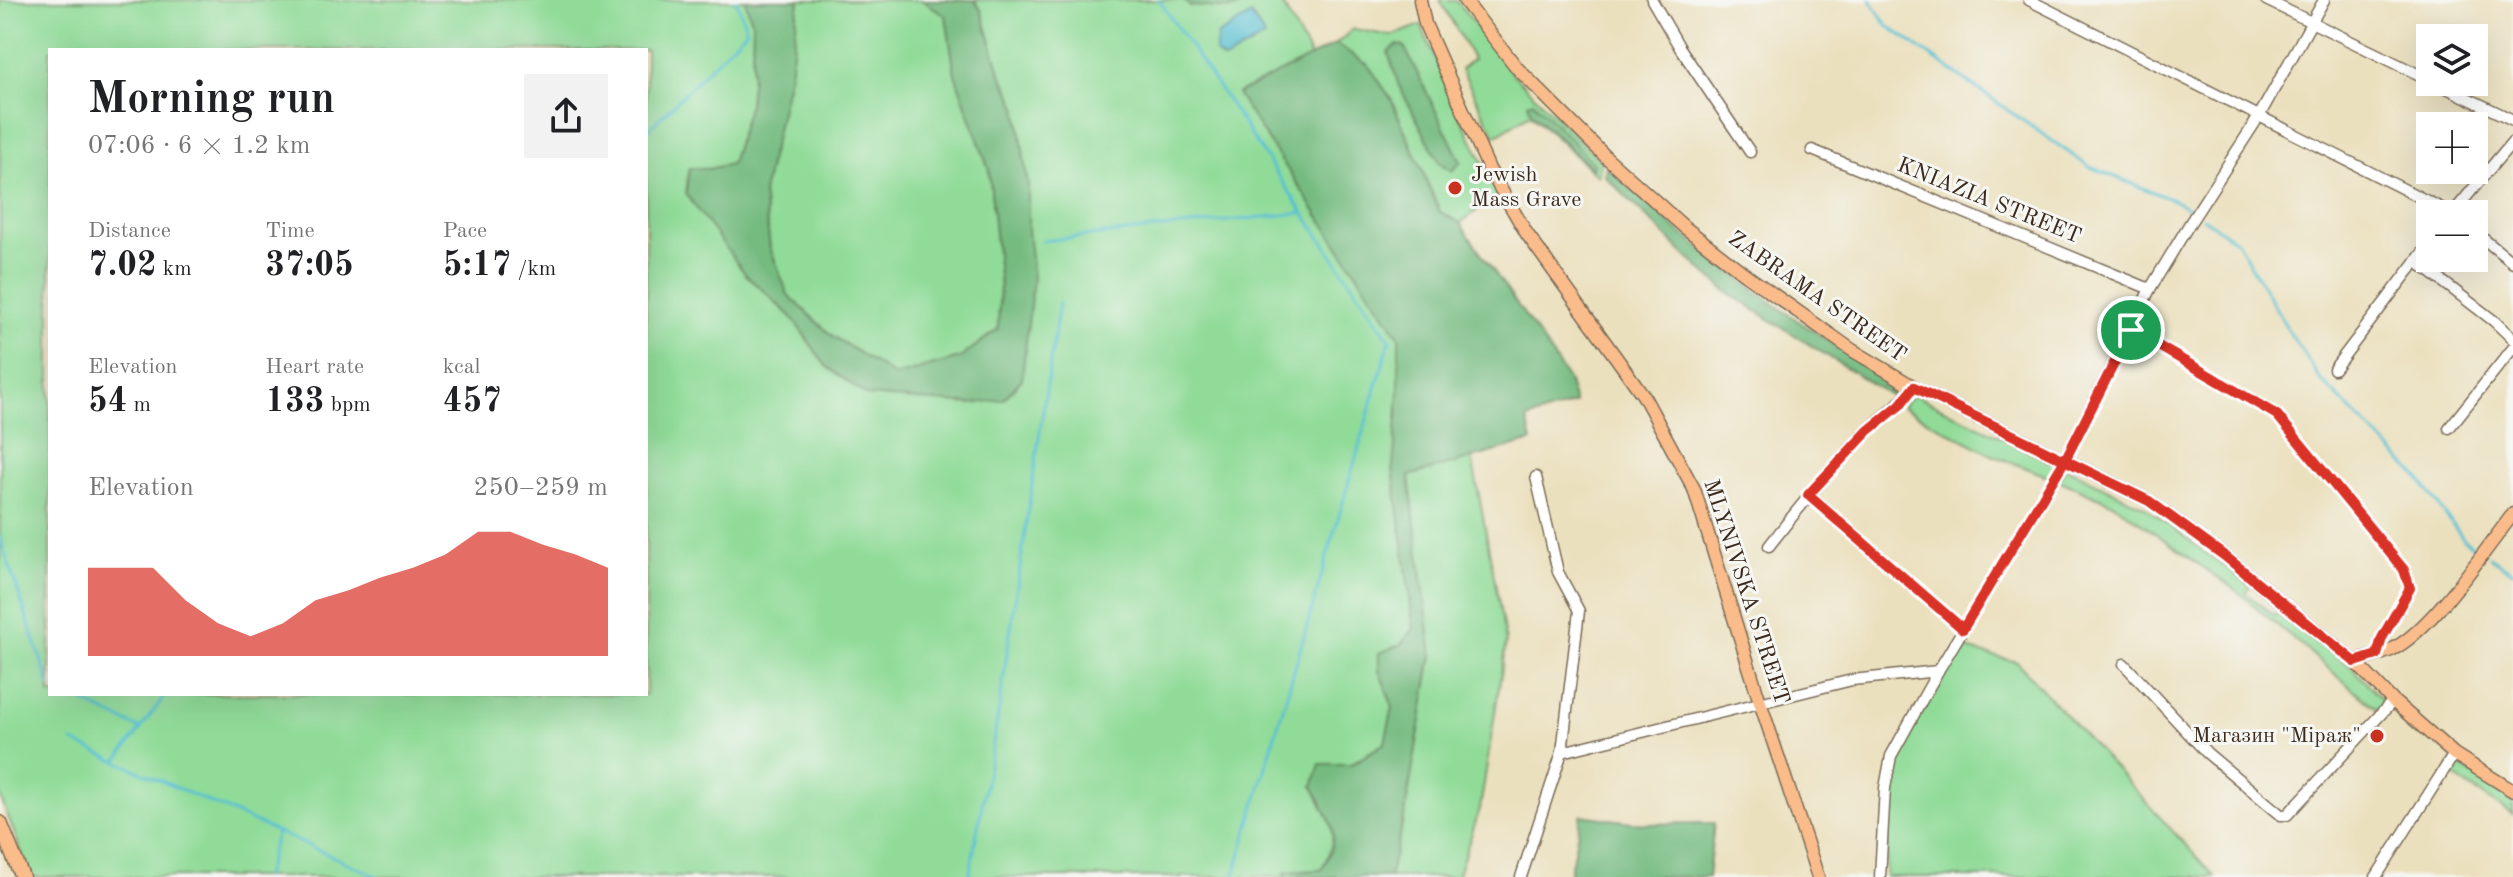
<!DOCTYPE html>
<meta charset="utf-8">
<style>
:root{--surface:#fff;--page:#f2f2f2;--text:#202124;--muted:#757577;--accent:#d93025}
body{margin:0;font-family:"Old Standard TT",serif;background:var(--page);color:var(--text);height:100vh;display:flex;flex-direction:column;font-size:30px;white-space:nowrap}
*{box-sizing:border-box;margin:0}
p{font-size:26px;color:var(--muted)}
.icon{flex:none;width:44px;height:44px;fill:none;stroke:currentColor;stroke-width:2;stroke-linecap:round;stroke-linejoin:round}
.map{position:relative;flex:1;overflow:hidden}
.drawer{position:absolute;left:48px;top:48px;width:600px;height:648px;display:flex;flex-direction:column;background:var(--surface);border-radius:0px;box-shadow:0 8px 32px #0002}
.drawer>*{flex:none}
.tools{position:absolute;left:2416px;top:24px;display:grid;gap:16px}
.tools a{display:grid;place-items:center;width:72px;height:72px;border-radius:0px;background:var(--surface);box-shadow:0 8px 32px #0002;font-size:40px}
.pin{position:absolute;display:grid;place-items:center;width:68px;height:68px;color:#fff;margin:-34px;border:4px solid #fff;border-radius:50%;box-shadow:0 2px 8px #0007}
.round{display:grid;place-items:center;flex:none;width:84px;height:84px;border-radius:0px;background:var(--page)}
.overview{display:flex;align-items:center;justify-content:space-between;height:136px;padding:0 40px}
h1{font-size:44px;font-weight:700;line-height:60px}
.metrics{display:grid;grid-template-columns:repeat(3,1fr);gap:12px;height:136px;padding:8px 40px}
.metrics div{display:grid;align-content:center}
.metrics b{font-size:34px;font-weight:700}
.metrics small{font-size:22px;font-weight:400}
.metrics p{font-size:22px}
.chart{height:224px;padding:16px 40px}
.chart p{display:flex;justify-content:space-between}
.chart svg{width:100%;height:144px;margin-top:8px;fill:var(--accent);opacity:.7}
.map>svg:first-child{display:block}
.green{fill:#90db98;stroke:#66825b;stroke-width:2;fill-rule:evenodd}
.forest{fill:#74bb80;stroke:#58724f;stroke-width:2}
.water{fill:#55bfd1;stroke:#487478;stroke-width:2}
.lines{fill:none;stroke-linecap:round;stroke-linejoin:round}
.stream{stroke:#55bfd1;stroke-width:3}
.minor-casing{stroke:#796a56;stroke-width:13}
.major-casing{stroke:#796a56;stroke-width:15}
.highway-casing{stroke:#796a56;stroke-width:17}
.minor{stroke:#fff;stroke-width:10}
.major{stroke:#fabc8b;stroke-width:12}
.highway{stroke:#fabc8b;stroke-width:14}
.route-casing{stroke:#fff;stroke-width:16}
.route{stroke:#d93025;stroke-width:10}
.poi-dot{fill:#c8321e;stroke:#f6f6f2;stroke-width:3}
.labels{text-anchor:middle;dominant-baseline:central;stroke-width:6;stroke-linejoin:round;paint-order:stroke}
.poi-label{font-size:22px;fill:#3b2a1e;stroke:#f6f6f2;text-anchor:start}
.street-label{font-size:22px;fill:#3b2a1e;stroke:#f6f6f2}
</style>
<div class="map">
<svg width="2513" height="877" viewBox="0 0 2513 877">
<rect width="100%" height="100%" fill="#f6f6f2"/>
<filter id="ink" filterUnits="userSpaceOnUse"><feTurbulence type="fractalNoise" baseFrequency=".0125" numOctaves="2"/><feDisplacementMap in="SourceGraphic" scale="16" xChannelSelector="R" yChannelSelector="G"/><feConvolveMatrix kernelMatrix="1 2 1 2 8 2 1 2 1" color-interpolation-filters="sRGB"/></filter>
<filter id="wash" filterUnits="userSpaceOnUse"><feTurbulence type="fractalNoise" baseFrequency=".006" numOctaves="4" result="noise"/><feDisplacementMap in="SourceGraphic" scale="32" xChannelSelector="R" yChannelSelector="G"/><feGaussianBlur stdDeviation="1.8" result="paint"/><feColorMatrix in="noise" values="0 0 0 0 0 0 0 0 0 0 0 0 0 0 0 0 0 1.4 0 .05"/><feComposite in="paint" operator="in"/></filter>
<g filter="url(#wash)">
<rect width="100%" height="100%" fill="#ebe0be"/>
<g class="green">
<path d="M0 0H745L753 24 752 75 749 104 731 164 708 169 774 302 791 316 826 366 867 396 1004 399 1028 229V187L1017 107 1000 72 981 10 974 0H1280L1311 57 1237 94 1399 336V393L1407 573 1414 629 1379 670 1393 707 1385 743 1313 786C1330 824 1343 830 1321 870L1286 872V877H31L0 796ZM50 50H646V694H50Z"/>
<polygon points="799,0 922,0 946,15 955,74 989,170 1000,285 998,329 960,358 895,376 831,335 788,295 770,248 763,193 791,66"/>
<polygon points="1440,0 1456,0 1513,74 1601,162 1598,176 1530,114 1495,136 1461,69 1473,59"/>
<polygon points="1421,25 1452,99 1499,195 1460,223 1440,212 1391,99 1368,65 1336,44 1353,29 1392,36"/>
<polygon points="1913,394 2057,464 2050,477 1992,455 1902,407"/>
<polygon points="1472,457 1506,642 1480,809 1457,877 1389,877 1405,812 1432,655 1408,476"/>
<polygon points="2066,468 2145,507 2251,586 2246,593 2275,616 2280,610 2351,667 2386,703 2379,711 2238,592 2114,504 2058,480"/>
<polygon points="1958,647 2017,662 2215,877 1886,877 1890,788 1896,758"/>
<polygon points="2453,762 2513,799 2513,815 2447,772"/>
</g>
<g class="forest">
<polygon points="745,0 799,0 791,66 763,193 770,248 788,295 831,335 895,376 960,358 998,329 1000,285 989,170 955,74 946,16 922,0 974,0 981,10 1000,72 1017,106 1028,187 1028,229 1033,278 1022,379 1004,399 972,404 867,396 826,366 791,316 746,275 686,194 689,168 708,169 731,164 749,104 752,75 753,24"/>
<polygon points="1184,0 1253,0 1232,9 1190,6"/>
<path d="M1336 44 1368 65 1391 99 1440 212 1460 223 1544 343 1568 380 1575 403 1527 419 1532 441 1409 476 1432 655 1405 812 1389 877H1286L1285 872 1321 870C1344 831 1330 823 1313 786L1320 764H1352L1385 743 1393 707 1379 670V653L1400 645 1414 629 1393 468 1399 393V336L1237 94Z"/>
<polygon points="1397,45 1404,46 1461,162 1452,171 1440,163 1399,86 1388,52"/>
<polygon points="1533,101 1595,164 1592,168 1531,112 1528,103"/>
<path d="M1606 167C1631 188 1655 212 1680 232 1751 291 1828 343 1907 391L1899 401 1731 295 1688 258 1604 175Z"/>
<polygon points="1581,815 1645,824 1714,823 1708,877 1569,877"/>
</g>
<polygon class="water" points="1251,15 1265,37 1224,60 1215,52 1218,35"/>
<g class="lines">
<g class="stream">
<polyline points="1159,0 1390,340 1234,877"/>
<polyline points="1870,0 1888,26 2088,166 2180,203 2189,209"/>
<polyline points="646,132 747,30 736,0"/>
<polyline points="2203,218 2237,241 2291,335 2321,380 2417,476 2464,540 2476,548"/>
<polyline points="1042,241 1301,213"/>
<polyline points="0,538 50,686"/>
<polyline points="2490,557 2513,572"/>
<polyline points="67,694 141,729"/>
<polyline points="73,742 379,877"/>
<polyline points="117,761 166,694"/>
<polyline points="265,877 277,832"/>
<polyline points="969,877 997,721 1059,303"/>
</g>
</g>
</g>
<g filter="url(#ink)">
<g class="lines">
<g class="minor-casing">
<g id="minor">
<polyline points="1652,0 1680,48 1750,152"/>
<polyline points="2029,0 2453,214"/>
<polyline points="2266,0 2430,80"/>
<polyline points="2434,82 2513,120"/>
<polyline points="1812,150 2150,289"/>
<polyline points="2452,214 2513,141"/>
<polyline points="2474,231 2513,263"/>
<polyline points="2416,261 2494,321 2513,339"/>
<polyline points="2131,330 2277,415 2404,570 2410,588 2382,638 2377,655"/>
<polyline points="2334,369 2430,243"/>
<polyline points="2449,428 2513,348"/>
<polyline points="1808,495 1963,629"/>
<path d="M1769 546C1799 507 1831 469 1865 433 1881 417 1900 405 1914 387"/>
<polyline points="2124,664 2207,753 2281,815 2287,815 2393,701"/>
<polyline points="1562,752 1852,680 1938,671"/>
<polyline points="1521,877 1562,752 1579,611 1558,572 1536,477"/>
<polyline points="1880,877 1885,788 1891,756 1938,671 2065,460 2150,289 2190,223 2258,118 2324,0"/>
<polyline points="2376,877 2454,754"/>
</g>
</g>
<g class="major-casing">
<g id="major">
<polyline points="1420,0 1425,24 1489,169 1527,234 1643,395 1694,489 1760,702 1818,877"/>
<polyline points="1464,0 1518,69 1606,157 1683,226 1746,275 1852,350 1914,387 2149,501 2226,557 2355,662 2393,701 2454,754 2513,791"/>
<path d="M2355 662C2367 658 2380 655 2391 650 2431 631 2485 550 2513 514"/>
</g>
</g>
<g class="highway-casing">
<polyline id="highway" points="0,823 22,877"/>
</g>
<use href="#minor" class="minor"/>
<use href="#major" class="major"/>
<use href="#highway" class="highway"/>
</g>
</g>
<g class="lines" filter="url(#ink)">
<g class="route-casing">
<polyline id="route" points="2131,330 2065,460 1963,629 1808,495 1868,431 1900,405 1914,387 2149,501 2226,557 2355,662 2377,655 2382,638 2410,588 2404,570 2277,415 2131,330"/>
</g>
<use href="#route" class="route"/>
</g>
<g class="poi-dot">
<circle cx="1455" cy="188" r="8"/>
<circle cx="2377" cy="736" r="8"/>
</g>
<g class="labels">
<g class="poi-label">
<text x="1471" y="175">Jewish<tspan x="1471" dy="25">Mass Grave</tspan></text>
<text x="2361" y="736" text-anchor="end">Магазин "Міраж"</text>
</g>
<g class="street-label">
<text transform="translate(1989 201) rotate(22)">KNIAZIA STREET</text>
<text transform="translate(1817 297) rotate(35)">ZABRAMA STREET</text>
<text transform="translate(1746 592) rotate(72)">MLYNIVSKA STREET</text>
</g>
</g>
</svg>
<div class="tools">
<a><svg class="icon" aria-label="layers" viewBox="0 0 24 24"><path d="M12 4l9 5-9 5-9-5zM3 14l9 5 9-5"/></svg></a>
<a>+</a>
<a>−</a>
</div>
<div class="pin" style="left:2131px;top:330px;background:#1e9e55"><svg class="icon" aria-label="arrive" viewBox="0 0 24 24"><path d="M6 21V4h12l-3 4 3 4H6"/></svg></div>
<section class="drawer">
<div class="overview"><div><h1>Morning run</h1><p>07:06 · 6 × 1.2 km</p></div><a class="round"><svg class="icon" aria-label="share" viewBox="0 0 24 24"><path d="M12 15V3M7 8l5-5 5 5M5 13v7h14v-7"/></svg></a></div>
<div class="metrics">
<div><p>Distance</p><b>7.02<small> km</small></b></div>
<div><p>Time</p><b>37:05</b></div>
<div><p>Pace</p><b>5:17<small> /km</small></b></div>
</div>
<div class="metrics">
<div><p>Elevation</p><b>54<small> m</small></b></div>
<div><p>Heart rate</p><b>133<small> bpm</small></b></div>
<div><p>kcal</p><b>457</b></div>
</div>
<div class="chart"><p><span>Elevation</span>250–259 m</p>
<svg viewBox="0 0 160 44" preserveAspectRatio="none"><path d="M0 44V17L10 17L20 17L30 27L40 34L50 38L60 34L70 27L80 24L90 20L100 17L110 13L120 6L130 6L140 10L150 13L160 17V44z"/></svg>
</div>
</section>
</div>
